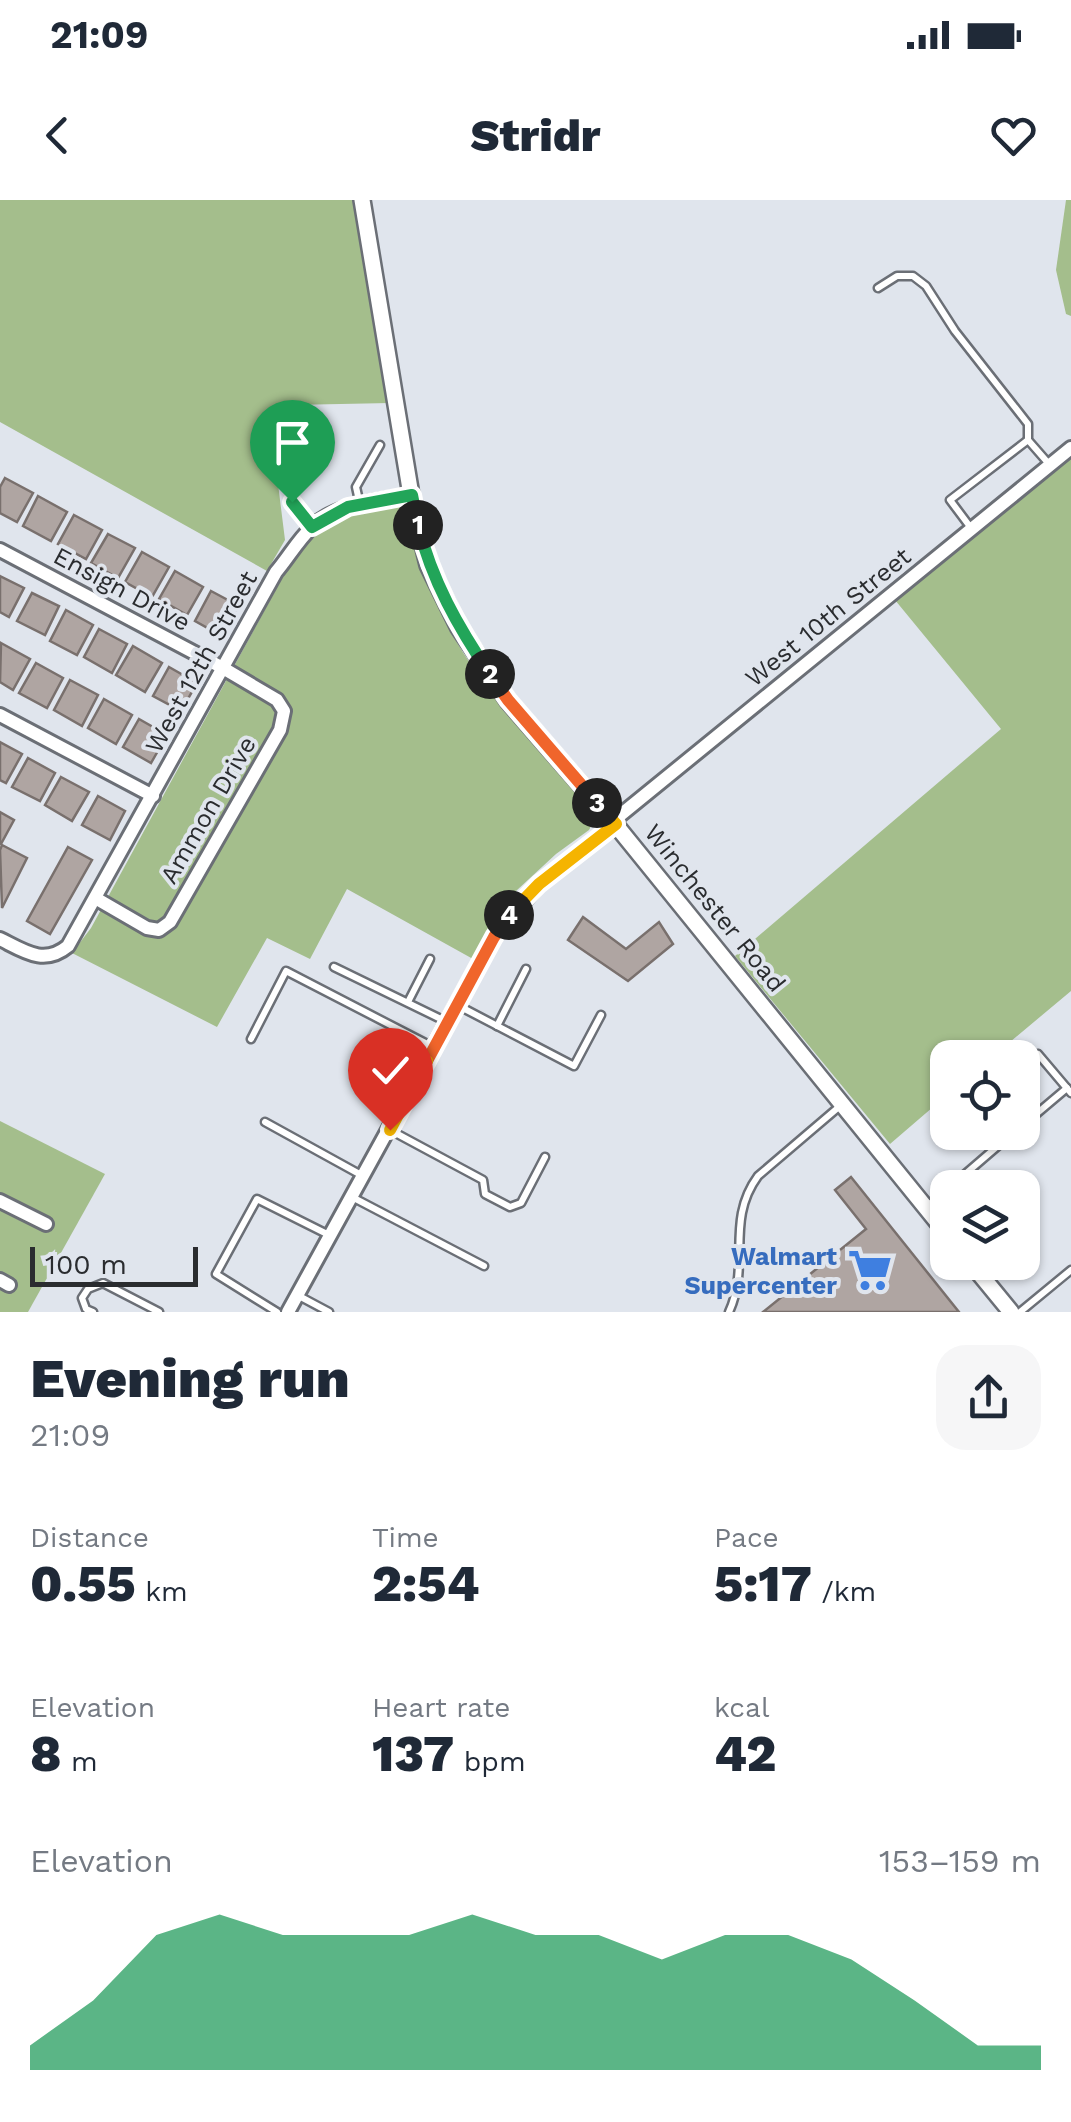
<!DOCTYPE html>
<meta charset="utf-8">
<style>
:root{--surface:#fff;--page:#f6f6f7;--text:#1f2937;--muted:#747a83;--accent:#179653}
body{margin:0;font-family:"Work Sans",sans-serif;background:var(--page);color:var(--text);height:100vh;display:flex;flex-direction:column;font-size:38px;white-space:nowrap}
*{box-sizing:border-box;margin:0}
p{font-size:32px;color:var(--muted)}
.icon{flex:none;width:55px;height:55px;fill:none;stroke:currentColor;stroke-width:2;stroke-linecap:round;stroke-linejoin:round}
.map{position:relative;height:1112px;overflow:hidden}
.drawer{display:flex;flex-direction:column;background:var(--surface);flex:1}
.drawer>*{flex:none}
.buttons{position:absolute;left:930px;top:840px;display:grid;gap:20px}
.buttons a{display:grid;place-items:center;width:110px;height:110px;border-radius:20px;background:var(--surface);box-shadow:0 2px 8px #0004;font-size:50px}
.scale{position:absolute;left:30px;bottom:25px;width:168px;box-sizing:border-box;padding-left:10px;border:5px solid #2a2c2f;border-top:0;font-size:28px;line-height:35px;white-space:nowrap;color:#2a2c2f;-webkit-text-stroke:8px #e0e5ed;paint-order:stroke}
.pin{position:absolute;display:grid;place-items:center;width:85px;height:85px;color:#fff;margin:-102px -42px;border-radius:50% 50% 50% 0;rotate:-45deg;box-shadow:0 0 10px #0007}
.pin .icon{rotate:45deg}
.km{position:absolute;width:50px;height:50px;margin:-25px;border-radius:50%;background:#222;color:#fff;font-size:28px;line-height:50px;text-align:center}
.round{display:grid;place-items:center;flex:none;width:105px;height:105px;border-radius:30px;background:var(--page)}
.headline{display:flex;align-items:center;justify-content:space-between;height:170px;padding:0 30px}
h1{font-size:55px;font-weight:800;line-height:75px}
.metrics{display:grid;grid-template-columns:repeat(3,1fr);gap:15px;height:170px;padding:10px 30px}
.metrics div{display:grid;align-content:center}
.metrics b{font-size:50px;font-weight:800}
.metrics small{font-size:28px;font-weight:400}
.metrics p{font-size:28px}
.chart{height:280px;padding:20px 30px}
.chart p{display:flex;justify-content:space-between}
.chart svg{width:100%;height:180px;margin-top:10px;fill:var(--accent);opacity:.7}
.status{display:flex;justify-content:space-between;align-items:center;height:70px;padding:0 50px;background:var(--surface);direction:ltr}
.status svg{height:28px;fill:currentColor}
header{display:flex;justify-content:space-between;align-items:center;height:130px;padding:0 30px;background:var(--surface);font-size:45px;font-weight:800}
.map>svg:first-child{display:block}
.green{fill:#a4be8c}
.building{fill:#afa5a2;stroke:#79706d;stroke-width:2.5}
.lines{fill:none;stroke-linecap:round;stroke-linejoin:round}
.service-casing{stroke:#6b6f76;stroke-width:11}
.minor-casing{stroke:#6b6f76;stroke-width:18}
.tertiary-casing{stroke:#6b6f76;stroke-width:20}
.service{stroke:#fff;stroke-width:6}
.minor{stroke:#fff;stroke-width:12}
.tertiary{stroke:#fff;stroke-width:15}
.split-1-casing{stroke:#fff;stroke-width:20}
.split-2-casing{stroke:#fff;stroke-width:20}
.split-3-casing{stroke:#fff;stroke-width:20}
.split-4-casing{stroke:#fff;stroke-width:20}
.split-5-casing{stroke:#fff;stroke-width:20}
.split-6-casing{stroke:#fff;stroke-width:20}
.split-1{stroke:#22a559;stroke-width:12}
.split-2{stroke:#22a559;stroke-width:12}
.split-3{stroke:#f0652b;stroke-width:12}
.split-4{stroke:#f5b400;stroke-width:12}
.split-5{stroke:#f0652b;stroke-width:12}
.split-6{stroke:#f5b400;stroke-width:12}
.labels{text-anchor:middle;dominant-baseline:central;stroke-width:8;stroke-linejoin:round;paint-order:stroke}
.street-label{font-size:25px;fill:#2a2c2f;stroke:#e0e5ed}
.shop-label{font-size:25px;font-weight:bold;fill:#366cbe;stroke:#e0e5ed;text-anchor:end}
</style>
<div class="status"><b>21:09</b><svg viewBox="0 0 49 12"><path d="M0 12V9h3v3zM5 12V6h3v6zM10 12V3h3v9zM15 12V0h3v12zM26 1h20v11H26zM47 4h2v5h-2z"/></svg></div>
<header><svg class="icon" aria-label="back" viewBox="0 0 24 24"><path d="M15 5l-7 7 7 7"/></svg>Stridr<svg class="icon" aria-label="heart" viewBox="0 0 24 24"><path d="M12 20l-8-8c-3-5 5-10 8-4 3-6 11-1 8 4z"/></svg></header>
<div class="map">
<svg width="1071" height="1112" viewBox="0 0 1071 1112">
<rect width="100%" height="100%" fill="#e0e5ed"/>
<g class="green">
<polygon points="0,0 353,0 390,203 291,205 269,212 285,340 267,371 0,222"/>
<polygon points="1066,0 1071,0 1071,116 1066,114 1056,70"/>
<polygon points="1071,256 1071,791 992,857 948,858 947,895 890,944 735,756 1001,529 895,400"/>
<path d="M397 303 406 307C417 349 429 391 450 430 486 497 545 554 593 611L594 621 589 630 556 654 516 691 473 759 347 689 310 759 267 738 217 827 72 753 91 728 292 360C326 321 348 313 397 303Z"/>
<polygon points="0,921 105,974 28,1112 0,1112"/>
</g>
<g class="building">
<polygon points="5,278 33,293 17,322 0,313 0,287"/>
<polygon points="38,296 67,312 51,341 23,326"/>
<polygon points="74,315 102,330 86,359 58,344"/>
<polygon points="108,334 135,348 118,378 91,363"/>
<polygon points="142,352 169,367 152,397 125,382"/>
<polygon points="175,371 203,387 187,415 159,399"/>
<polygon points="0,376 24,388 9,417 0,412"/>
<polygon points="211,391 239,406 222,436 195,421"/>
<polygon points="32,393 59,406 45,435 17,421"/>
<polygon points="66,410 93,425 77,455 50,441"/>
<polygon points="99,429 127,444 112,473 84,457"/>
<polygon points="1,443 30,459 13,490 0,482"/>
<polygon points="133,446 162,463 145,492 116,475"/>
<polygon points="36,463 63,478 47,508 19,493"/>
<polygon points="169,467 197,483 181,511 153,496"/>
<polygon points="70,480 98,495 82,526 54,510"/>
<polygon points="104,499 132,515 116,544 88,528"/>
<polygon points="139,519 167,535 151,563 123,547"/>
<polygon points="0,542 22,554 6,583 0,580"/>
<polygon points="28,558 55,573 40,601 12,587"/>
<polygon points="61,577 89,592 72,621 45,605"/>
<polygon points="98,596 125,611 110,640 82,625"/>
<polygon points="0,612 14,620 1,644 0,643"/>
<polygon points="2,645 27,658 2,708 0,650"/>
<polygon points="68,647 92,660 50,734 27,721"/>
<polygon points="583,717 626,749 659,722 673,744 628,781 568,740"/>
<polygon points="851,977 959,1112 763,1112 866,1029 835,990"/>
</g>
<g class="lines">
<g class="service-casing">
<g id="service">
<polyline points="878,88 897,76 913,76 926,86 955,131 1028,224 1028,240 1049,264"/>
<path d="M309 218C284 266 276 282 312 327"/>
<polyline points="360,305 356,287 380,245"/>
<polyline points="971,328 950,300 1028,240"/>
<polyline points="334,767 447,822"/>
<polyline points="408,802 430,759"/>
<polyline points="459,806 574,866 601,815"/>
<polyline points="497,826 526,769"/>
<polyline points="251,839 286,771 433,847"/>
<polyline points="1038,854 1071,893"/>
<polyline points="265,922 363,976"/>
<polyline points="1022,926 1067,888"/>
<polyline points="390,930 483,980 485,994 510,1007 521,1003 545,957"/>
<polyline points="949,988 1014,932"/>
<polyline points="352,997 484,1066"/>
<polyline points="926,1007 948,989"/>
<polyline points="299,1096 329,1112"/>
<polyline points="93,1112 86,1109 82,1098 88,1089 103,1083 159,1112"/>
<polyline points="277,1112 216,1074 257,999 329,1035"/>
<path d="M729 1112C751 1064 725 1021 758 976L840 906"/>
<polyline points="1020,1112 1071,1070"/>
</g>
</g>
<g class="minor-casing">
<g id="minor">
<polyline points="0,350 223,468 277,500 284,511 280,530 170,722 159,730 147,728 97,699"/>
<polyline points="0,515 153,596"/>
<polyline points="613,621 1071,248"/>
<path d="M0 739C24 751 44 766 68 746L276 372C288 358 298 340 312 327 337 303 379 302 411 295"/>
<polyline points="0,1001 46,1024"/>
<polyline points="0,1080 9,1085"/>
<polyline points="288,1112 494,737 539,684 615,624"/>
</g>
</g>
<g class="tertiary-casing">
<g id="tertiary">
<polyline points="362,0 411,295 428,365 459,428 508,501 615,624 948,1035"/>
<polyline points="970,1062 1011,1112"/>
</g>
</g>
<use href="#service" class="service"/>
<use href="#minor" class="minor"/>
<use href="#tertiary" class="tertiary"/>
</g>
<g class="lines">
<g class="split-1-casing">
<polyline id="split-1" points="292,302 312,327 348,307 412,295 418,325"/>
</g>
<g class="split-2-casing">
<path id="split-2" d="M418 325C432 381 458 427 490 474"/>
</g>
<g class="split-3-casing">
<polyline id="split-3" points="490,474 508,500 597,603"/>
</g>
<g class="split-4-casing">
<polyline id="split-4" points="509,715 539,684 616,624 597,603"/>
</g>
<g class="split-5-casing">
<polyline id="split-5" points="427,861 494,737 509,715"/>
</g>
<g class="split-6-casing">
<polyline id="split-6" points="390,930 427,861"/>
</g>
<use href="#split-1" class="split-1"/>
<use href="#split-2" class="split-2"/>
<use href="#split-3" class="split-3"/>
<use href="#split-4" class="split-4"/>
<use href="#split-5" class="split-5"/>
<use href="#split-6" class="split-6"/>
</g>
<defs>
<g id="supermarket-bare" transform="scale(3.45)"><path d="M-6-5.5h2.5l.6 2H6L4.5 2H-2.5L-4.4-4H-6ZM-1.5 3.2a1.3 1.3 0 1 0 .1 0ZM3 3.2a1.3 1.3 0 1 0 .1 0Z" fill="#3f7fe0" stroke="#e0e5ed" stroke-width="2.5" paint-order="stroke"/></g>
</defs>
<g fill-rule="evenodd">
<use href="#supermarket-bare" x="870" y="1070"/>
</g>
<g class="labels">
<g class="street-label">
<text transform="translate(122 389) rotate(28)">Ensign Drive</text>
<text transform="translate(828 417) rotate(-39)">West 10th Street</text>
<text transform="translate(201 462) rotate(-61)">West 12th Street</text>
<text transform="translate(208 610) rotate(-60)">Ammon Drive</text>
<text transform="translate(715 708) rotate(51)">Winchester Road</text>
</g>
<g class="shop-label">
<text x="837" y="1056">Walmart<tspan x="837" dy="29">Supercenter</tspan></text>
</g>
</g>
</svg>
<div class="buttons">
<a><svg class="icon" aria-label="locate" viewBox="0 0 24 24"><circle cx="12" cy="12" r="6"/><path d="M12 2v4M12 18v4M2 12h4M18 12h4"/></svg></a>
<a><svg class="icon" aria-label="layers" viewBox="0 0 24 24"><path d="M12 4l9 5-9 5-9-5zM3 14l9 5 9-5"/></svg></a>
</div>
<div class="scale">100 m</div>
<div class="pin" style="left:292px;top:302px;background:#1e9e55"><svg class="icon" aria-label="arrive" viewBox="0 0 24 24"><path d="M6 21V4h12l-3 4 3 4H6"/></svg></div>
<div class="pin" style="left:390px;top:930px;background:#d93025"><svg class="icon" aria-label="check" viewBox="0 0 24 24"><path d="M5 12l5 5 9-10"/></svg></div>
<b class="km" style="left:418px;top:325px">1</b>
<b class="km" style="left:490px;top:474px">2</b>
<b class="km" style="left:597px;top:603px">3</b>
<b class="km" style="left:509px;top:715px">4</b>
</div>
<section class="drawer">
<div class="headline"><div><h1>Evening run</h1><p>21:09</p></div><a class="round"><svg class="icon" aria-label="share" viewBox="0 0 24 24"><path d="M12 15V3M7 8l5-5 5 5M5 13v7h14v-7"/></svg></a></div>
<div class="metrics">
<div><p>Distance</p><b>0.55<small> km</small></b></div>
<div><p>Time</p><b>2:54</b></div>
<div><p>Pace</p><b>5:17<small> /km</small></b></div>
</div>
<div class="metrics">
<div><p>Elevation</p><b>8<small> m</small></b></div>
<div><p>Heart rate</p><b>137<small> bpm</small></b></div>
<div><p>kcal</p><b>42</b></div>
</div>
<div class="chart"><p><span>Elevation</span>153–159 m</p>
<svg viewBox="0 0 160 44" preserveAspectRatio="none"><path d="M0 44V38L10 27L20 11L30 6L40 11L50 11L60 11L70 6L80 11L90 11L100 17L110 11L120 11L130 17L140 27L150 38L160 38V44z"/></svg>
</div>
</section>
